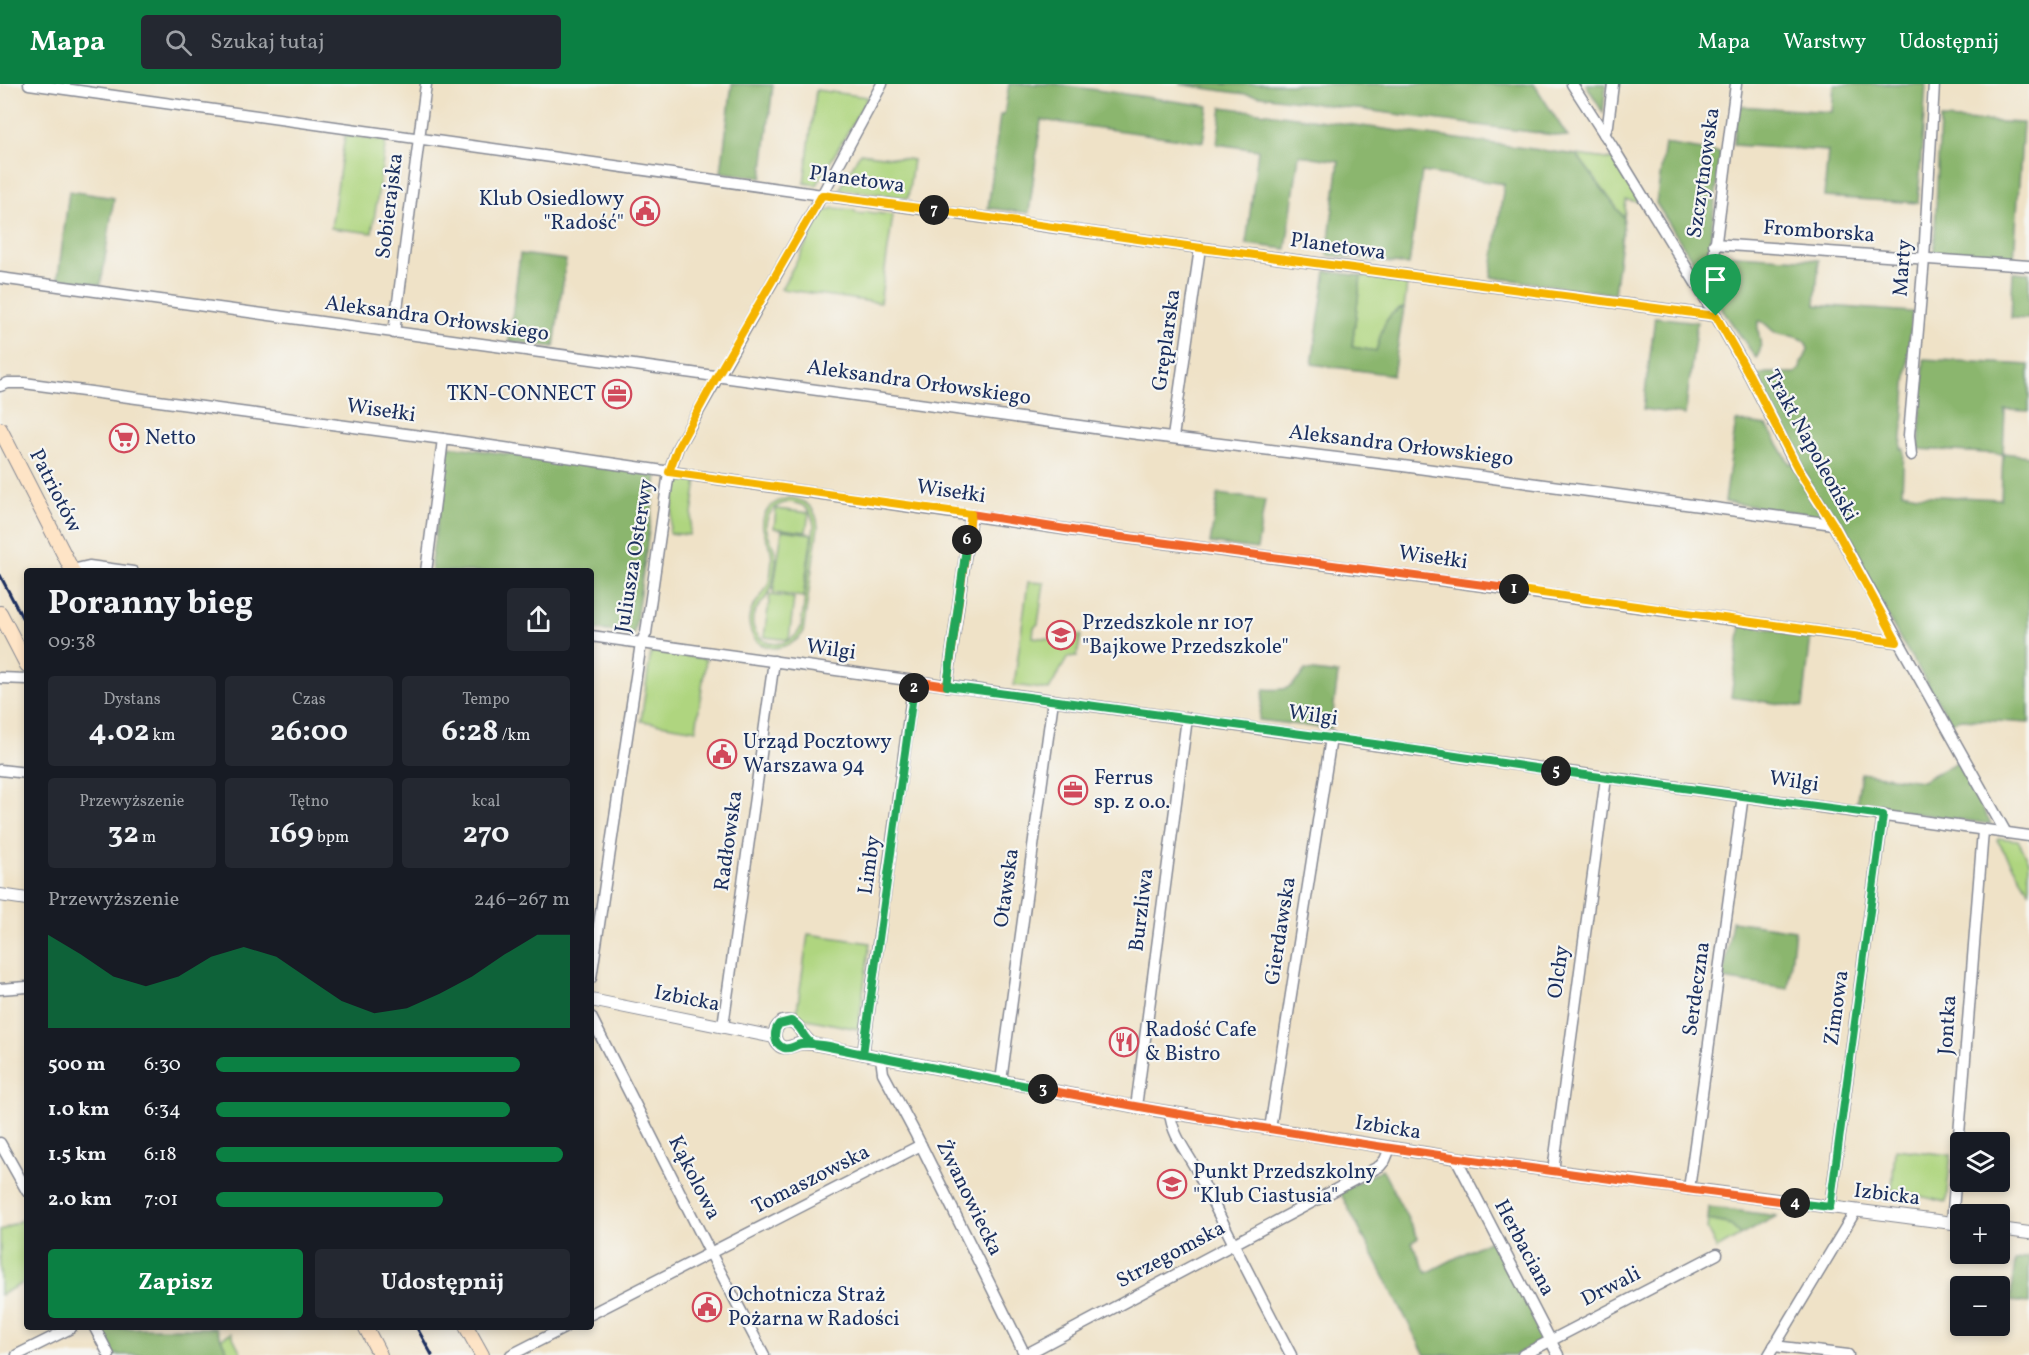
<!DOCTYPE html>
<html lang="pl">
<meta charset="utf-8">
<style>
:root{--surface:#171b24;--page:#242831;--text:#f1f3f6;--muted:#9ea1a6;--accent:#0b8043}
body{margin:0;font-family:Vollkorn,serif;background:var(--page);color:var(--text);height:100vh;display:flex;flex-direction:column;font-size:22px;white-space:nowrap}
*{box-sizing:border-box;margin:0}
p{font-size:20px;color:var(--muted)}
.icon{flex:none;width:33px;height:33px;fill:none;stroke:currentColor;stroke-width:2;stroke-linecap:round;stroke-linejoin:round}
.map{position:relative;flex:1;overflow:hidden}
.panel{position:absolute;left:24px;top:484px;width:570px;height:762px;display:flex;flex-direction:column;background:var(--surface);border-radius:6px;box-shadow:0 3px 9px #0003}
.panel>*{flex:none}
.buttons{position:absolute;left:1950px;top:1048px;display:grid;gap:12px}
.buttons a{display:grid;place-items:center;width:60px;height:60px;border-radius:6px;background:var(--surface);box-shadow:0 3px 9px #0003;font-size:30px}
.pin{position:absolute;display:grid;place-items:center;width:51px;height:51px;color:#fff;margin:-62px -26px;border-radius:50% 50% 50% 0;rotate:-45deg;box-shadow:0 0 6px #0007}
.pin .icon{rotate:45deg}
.km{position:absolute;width:30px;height:30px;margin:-15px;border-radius:50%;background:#222;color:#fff;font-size:16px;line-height:30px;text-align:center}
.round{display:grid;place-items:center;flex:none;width:63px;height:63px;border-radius:6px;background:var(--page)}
.summary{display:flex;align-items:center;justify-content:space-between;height:102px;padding:0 24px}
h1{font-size:33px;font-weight:700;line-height:45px}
.metrics{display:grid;grid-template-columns:repeat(3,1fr);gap:9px;height:102px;padding:6px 24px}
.metrics div{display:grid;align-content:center;border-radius:6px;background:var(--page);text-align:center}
.metrics b{font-size:30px;font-weight:700}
.metrics small{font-size:16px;font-weight:400}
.metrics p{font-size:16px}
.chart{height:168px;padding:12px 24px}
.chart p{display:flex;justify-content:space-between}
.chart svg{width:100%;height:108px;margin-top:6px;fill:var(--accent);opacity:.7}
.button{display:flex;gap:12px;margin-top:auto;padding:12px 24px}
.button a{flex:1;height:69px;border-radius:6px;background:var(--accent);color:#fff;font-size:24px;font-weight:700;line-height:69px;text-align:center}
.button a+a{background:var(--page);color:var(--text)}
ul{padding:0 24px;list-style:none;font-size:20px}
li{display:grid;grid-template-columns:96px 72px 1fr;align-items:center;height:45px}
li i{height:15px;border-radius:8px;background:var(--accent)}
header{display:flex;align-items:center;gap:36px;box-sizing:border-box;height:84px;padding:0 30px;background:var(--accent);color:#fff}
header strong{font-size:28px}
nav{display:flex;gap:33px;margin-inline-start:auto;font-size:21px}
.search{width:420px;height:54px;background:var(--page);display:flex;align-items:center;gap:15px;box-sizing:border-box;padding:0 21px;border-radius:6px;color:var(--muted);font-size:22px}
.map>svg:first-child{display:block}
.green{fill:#afd57f;stroke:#65826e;stroke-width:1.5;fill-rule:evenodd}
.forest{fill:#8bb66e;stroke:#537266;stroke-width:1.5}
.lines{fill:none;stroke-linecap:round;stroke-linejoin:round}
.minor-casing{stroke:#858892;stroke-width:13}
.tertiary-casing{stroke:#858892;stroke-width:14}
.secondary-casing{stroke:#858892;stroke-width:16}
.minor{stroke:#fff;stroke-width:10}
.tertiary{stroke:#fff;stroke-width:12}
.secondary{stroke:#fee4c6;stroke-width:14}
.rail{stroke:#1b2f5e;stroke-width:3}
.split-1-casing{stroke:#fff;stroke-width:12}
.split-2-casing{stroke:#fff;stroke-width:12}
.split-3-casing{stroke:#fff;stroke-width:12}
.split-4-casing{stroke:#fff;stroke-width:12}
.split-5-casing{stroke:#fff;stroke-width:12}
.split-6-casing{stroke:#fff;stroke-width:12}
.split-7-casing{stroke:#fff;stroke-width:12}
.split-8-casing{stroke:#fff;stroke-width:12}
.split-1{stroke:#f5b400;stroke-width:8}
.split-2{stroke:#f0652b;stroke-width:8}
.split-3{stroke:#22a559;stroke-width:8}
.split-4{stroke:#f0652b;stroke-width:8}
.split-5{stroke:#22a559;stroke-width:8}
.split-6{stroke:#22a559;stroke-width:8}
.split-7{stroke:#f5b400;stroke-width:8}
.split-8{stroke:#f5b400;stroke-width:8}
.labels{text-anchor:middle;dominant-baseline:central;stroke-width:4.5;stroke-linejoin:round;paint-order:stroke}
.street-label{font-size:21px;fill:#1b2f5e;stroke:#f6f6f2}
.poi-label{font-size:21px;fill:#1b2f5e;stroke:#f6f6f2;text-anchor:start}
</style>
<header>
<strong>Mapa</strong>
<div class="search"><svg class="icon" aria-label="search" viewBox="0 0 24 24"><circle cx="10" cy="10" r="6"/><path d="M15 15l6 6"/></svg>Szukaj tutaj</div>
<nav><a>Mapa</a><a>Warstwy</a><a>Udostępnij</a></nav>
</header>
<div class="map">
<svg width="2029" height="1271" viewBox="0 0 2029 1271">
<rect width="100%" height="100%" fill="#f6f6f2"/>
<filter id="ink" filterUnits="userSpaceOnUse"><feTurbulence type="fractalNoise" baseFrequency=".0167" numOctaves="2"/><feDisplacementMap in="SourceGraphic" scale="12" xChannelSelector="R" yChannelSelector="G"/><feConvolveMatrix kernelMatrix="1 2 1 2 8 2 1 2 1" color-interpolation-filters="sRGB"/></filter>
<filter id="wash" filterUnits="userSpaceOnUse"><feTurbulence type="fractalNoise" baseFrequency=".008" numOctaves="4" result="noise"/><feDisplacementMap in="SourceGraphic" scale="24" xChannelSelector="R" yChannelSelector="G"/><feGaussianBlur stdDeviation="1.35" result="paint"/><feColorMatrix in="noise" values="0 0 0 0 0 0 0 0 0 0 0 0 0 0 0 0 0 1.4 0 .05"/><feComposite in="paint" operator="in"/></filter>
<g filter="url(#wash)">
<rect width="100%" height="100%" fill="#efe2c7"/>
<g class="green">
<polygon points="816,6 868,13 817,101 804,99"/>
<polygon points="345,51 386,57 372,149 331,144"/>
<polygon points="860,69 913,76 908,114 840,105"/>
<polygon points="1577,71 1614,76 1640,118 1626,116 1624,134"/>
<polygon points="833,124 854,126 856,129 862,130 866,128 893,131 880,219 781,205 824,128"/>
<path d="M1361 192 1407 200 1404 224C1384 227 1381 251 1376 267L1352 263Z"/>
<polygon points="677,393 697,396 689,451 669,449"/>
<path d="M789 414C806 415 817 425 818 443L803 549C786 571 751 569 749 538 748 520 767 512 770 494 771 485 773 475 771 467 768 454 759 446 764 432 769 421 778 416 789 414ZM789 418C805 419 812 427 814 442L801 543C792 565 758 566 753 541 750 524 766 519 771 505 774 496 775 486 776 478 777 465 770 458 767 447 763 432 775 420 789 418Z"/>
<polygon points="776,425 809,429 806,448 774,444"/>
<polygon points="782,446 812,450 803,513 773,509"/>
<polygon points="1028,498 1044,499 1038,540 1034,543 1033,553 1056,556 1065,548 1081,551 1077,572 1068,573 1049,606 1014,601"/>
<polygon points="770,511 794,514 789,556 764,553"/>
<polygon points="651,567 706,575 696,646 641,637"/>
<polygon points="1998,754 2018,756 2029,777 2029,807 1997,756"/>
<polygon points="808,850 870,859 858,945 796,933"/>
<polygon points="1895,1065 1951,1071 1946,1118 1892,1106"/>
<polygon points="27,1133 27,1197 0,1211 0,1147"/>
<polygon points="1708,1136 1729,1140 1741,1151 1717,1165 1707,1145"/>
<polygon points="231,1249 242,1271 221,1271 228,1269 221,1254"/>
</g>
<g class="forest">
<polygon points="732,0 773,1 762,94 721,88"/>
<polygon points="1009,0 1055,0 1208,22 1203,58 1041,36 1029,129 988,124 1000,31 1004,31"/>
<polygon points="1179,0 1534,0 1568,53 1223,7"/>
<polygon points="1586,0 1606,0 1603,29"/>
<polygon points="1834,0 1926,0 1918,119 1824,113 1828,67 1733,61 1738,22 1832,28"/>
<polygon points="1222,23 1577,71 1624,134 1614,210 1491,193 1504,100 1422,88 1409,181 1327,171 1339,77 1299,71 1286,165 1246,160 1258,66 1217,60"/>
<polygon points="1940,35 2023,39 2014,175 1934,170"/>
<polygon points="1665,60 1721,69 1705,196 1656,119"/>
<polygon points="69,107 114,114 101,201 58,194"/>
<polygon points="520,170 566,176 554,263 509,257"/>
<path d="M1720 170 1819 176 1815 221 1912 228 1901 365H1904L1902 408 1917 411 2001 415 2003 370 1919 365 1924 275 2029 281V327L2005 326 2003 369 2029 372V639L1962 635 1951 638 1902 558 1834 434 1725 418 1736 337 1767 342 1790 380 1799 376 1753 293 1766 289H1795L1800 285 1801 279 1805 273 1808 265 1805 257C1794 250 1786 253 1776 249 1770 246 1767 239 1760 237L1758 238C1756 251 1766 262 1756 274L1715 215Z"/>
<path d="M1326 187 1361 192 1352 263 1376 267C1381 251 1384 227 1404 224L1393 291 1312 280Z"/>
<polygon points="2013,188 2029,189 2029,235 2011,234"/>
<polygon points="1655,233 1697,238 1685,331 1643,325"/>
<polygon points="449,362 657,391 634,550 591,545 591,488 432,488 431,477"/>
<polygon points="1218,410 1265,416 1257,465 1210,459"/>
<polygon points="1741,541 1811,551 1803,623 1731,613"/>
<path d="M1305 586 1338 590 1331 645 1259 636 1264 605C1286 607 1293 605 1305 586Z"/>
<polygon points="1957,678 1991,740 1856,721 1861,689 1922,697"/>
<polygon points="1732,837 1795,846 1788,905 1723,895"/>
<polygon points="1382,1085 1418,1154 1412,1159 1427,1189 1494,1154 1546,1254 1516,1271 1425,1271 1340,1108"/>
<polygon points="1709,1123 1777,1132 1741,1151 1729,1140 1708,1136"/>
<polygon points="2029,1173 2029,1219 2010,1217 2015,1177"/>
<polygon points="99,1244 216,1244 228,1269 221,1271 113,1271"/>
</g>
</g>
<g filter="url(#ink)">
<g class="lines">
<g class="minor-casing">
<g id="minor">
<polyline points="29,0 1194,163 1716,232"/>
<polyline points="1572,0 1612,62 1716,232 1750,292 1795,380 1833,440 2006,749"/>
<polyline points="1604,50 1608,41 1613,0"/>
<polyline points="1714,160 2029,182"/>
<polyline points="0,194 1138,350 1403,382 1833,440"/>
<polyline points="1708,220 1736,0"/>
<polyline points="394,249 426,0"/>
<polyline points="0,302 8,299 24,299 443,355 1091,449 1897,558"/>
<polyline points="1173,353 1200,164"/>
<polyline points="1911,371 1909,351 1924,175 1934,0"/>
<polyline points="72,486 89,482 133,488"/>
<polyline points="426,488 443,355"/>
<polyline points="591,552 2029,752"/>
<polyline points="0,594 27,595"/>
<polyline points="947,602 971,431"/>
<polyline points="0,686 27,689"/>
<polyline points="591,894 641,559 646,549 669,388 678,363 822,111 882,0"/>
<polyline points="0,905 27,903"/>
<polyline points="591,933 711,1170 764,1271"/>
<polyline points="723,942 774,577"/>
<polyline points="863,970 914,597"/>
<polyline points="881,974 883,989 916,1051 1025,1271"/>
<polyline points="1001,997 1053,616"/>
<polyline points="1136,1023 1187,634"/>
<path d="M1170 1029C1172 1051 1187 1068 1197 1087 1228 1149 1259 1210 1291 1271"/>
<polyline points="1270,1045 1331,654"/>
<polyline points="0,1059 27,1107"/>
<polyline points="1456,1074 1558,1271"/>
<polyline points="1553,1087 1606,694"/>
<polyline points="1689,1105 1743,711"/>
<polyline points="1830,1123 1883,731"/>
<polyline points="1952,1139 1983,747"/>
<polyline points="591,1230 921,1061"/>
<polyline points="95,1244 109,1271"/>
<polyline points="1774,1262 1848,1271"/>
<polyline points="17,1271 71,1244"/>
<polyline points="511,1271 564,1244"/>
<polyline points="1025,1271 1380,1082 1385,1076 1390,1064"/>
<polyline points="1523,1271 1717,1170"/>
<polyline points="1769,1271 1856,1126"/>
</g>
</g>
<g class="tertiary-casing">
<g id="tertiary">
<polyline points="0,811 27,815"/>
<polyline points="591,916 774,953"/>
<path d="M813 960C799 953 801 933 782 938 777 942 773 947 775 954 779 968 790 963 798 960 802 959 809 960 813 960L1136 1023 1456 1074 1960 1140"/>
<polyline points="2000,1145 2029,1149"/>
</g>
</g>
<g class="secondary-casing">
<g id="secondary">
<polyline points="0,345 73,488"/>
<polyline points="0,529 27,581"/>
<polyline points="366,1244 380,1271"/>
<polyline points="467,1244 482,1271"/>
</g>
</g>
<use href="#minor" class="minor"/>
<use href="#tertiary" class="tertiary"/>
<use href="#secondary" class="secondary"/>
<g class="rail">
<polyline points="0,491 27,543"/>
<polyline points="417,1244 432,1271"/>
</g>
</g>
</g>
<g class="lines" filter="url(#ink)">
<g class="split-1-casing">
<polyline id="split-1" points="1514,505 1897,558 1833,440 1798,385 1750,292 1716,232"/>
</g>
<g class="split-2-casing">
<polyline id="split-2" points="914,604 915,597 947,602 971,430 1091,449 1514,505"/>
</g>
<g class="split-3-casing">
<path id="split-3" d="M914 604 863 970C844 966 821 958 801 960 795 961 791 966 784 964 773 960 773 948 779 940L791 937C803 942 802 955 813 960L1043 1005"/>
</g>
<g class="split-4-casing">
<path id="split-4" d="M1043 1005C1292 1053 1544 1087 1795 1119"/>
</g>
<g class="split-5-casing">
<polyline id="split-5" points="1556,687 1883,731 1830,1123 1795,1119"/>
</g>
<g class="split-6-casing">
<polyline id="split-6" points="967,456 947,602 1382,661 1556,687"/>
</g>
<g class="split-7-casing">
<polyline id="split-7" points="934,126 822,111 717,292 678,363 669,388 971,430 967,456"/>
</g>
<g class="split-8-casing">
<polyline id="split-8" points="934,126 1194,163 1716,232"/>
</g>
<use href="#split-1" class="split-1"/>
<use href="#split-2" class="split-2"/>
<use href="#split-3" class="split-3"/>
<use href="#split-4" class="split-4"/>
<use href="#split-5" class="split-5"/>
<use href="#split-6" class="split-6"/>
<use href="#split-7" class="split-7"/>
<use href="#split-8" class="split-8"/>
</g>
<defs>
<g id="civic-ring" transform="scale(1.5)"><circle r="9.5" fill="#f6f6f2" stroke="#d1495b" stroke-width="1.5"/><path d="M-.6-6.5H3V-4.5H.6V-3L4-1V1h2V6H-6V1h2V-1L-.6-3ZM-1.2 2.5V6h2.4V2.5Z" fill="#d1495b"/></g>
<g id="office-ring" transform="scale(1.5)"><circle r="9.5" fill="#f6f6f2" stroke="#d1495b" stroke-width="1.5"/><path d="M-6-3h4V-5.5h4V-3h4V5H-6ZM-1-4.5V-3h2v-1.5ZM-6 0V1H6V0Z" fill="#d1495b"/></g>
<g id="supermarket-ring" transform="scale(1.5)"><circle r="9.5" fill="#f6f6f2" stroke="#d1495b" stroke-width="1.5"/><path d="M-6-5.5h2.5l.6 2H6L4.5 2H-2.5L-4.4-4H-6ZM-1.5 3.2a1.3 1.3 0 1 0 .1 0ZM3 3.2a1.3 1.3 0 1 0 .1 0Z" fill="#d1495b"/></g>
<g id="school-ring" transform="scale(1.5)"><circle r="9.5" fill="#f6f6f2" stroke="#d1495b" stroke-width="1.5"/><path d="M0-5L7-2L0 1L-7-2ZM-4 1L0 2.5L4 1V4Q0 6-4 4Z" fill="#d1495b"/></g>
<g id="restaurant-ring" transform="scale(1.5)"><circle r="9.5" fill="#f6f6f2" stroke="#d1495b" stroke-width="1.5"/><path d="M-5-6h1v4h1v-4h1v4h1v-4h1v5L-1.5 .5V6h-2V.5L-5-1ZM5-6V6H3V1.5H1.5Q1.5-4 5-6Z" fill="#d1495b"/></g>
</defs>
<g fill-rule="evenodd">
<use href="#civic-ring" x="645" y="127"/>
<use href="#office-ring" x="617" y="310"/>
<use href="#supermarket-ring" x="124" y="354"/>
<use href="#school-ring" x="1061" y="551"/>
<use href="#civic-ring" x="722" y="670"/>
<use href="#office-ring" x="1073" y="706"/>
<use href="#restaurant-ring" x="1124" y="958"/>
<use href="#school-ring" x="1172" y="1100"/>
<use href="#civic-ring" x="707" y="1223"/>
</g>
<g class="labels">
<g class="street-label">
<text transform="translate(1704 89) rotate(-82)">Szczytnowska</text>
<text transform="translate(857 96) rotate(8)">Planetowa</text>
<text transform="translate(390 122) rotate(-83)">Sobierajska</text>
<text transform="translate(1819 148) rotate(4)">Fromborska</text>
<text transform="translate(1338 163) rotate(8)">Planetowa</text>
<text transform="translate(1903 184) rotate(-86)">Marty</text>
<text transform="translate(437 235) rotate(8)">Aleksandra Orłowskiego</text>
<text transform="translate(1167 256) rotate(-82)">Gręplarska</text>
<text transform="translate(919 299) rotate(8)">Aleksandra Orłowskiego</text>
<text transform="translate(381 327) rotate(8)">Wisełki</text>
<text transform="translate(1401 362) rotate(7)">Aleksandra Orłowskiego</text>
<text transform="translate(1811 362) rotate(61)">Trakt Napoleoński</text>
<text transform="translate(55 407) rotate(63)">Patriotów</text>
<text transform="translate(951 408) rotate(8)">Wisełki</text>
<text transform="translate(635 472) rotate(-81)">Juliusza Osterwy</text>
<text transform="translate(1433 474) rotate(8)">Wisełki</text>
<text transform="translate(831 566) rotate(8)">Wilgi</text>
<text transform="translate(1313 632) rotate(8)">Wilgi</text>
<text transform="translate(1794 698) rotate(8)">Wilgi</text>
<text transform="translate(729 757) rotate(-82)">Radłowska</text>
<text transform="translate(870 781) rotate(-82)">Limby</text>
<text transform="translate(1007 804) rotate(-82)">Otawska</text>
<text transform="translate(1142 826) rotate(-83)">Burzliwa</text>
<text transform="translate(1281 847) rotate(-81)">Gierdawska</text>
<text transform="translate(1559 888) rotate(-82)">Olchy</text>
<text transform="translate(1697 905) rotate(-82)">Serdeczna</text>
<text transform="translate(687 915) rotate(11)">Izbicka</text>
<text transform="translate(1837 924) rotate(-82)">Zimowa</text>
<text transform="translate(1948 941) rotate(-86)">Jontka</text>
<text transform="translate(1388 1044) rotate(9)">Izbicka</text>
<text transform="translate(694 1094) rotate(63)">Kąkolowa</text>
<text transform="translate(811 1096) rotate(-27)">Tomaszowska</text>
<text transform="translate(1887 1111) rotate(7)">Izbicka</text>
<text transform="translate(969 1114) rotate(64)">Żwanowiecka</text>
<text transform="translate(1524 1164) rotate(62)">Herbaciana</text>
<text transform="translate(1171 1171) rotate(-28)">Strzegomska</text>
<text transform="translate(1611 1203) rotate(-27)">Drwali</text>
</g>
<g class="poi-label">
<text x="624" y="115" text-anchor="end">Klub Osiedlowy<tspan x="624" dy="24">"Radość"</tspan></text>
<text x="596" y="310" text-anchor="end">TKN-CONNECT</text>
<text x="145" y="354">Netto</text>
<text x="1082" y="539">Przedszkole nr 107<tspan x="1082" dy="24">"Bajkowe Przedszkole"</tspan></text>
<text x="743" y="658">Urząd Pocztowy<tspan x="743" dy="24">Warszawa 94</tspan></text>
<text x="1094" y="694">Ferrus<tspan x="1094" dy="24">sp. z o.o.</tspan></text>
<text x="1145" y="946">Radość Cafe<tspan x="1145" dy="24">&amp; Bistro</tspan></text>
<text x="1193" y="1088">Punkt Przedszkolny<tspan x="1193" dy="24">"Klub Ciastusia"</tspan></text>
<text x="728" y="1211">Ochotnicza Straż<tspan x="728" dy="24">Pożarna w Radości</tspan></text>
</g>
</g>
</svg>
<div class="buttons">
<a><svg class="icon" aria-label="layers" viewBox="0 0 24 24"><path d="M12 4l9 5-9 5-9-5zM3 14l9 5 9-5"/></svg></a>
<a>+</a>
<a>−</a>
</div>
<div class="pin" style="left:1716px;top:232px;background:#1e9e55"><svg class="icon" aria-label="arrive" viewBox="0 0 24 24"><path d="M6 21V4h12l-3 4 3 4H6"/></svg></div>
<b class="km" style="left:1514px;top:505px">1</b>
<b class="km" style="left:914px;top:604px">2</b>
<b class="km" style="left:1043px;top:1005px">3</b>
<b class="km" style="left:1795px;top:1119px">4</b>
<b class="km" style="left:1556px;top:687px">5</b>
<b class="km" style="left:967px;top:456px">6</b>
<b class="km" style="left:934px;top:126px">7</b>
<section class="panel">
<div class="summary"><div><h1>Poranny bieg</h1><p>09:38</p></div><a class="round"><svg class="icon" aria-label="share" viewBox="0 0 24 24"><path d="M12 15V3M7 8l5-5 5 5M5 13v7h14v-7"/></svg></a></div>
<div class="metrics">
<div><p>Dystans</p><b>4.02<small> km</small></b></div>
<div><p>Czas</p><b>26:00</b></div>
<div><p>Tempo</p><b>6:28<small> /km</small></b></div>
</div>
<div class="metrics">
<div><p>Przewyższenie</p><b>32<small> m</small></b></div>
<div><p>Tętno</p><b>169<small> bpm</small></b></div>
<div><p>kcal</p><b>270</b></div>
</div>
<div class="chart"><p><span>Przewyższenie</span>246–267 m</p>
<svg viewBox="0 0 160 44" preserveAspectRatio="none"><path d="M0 44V6L10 14L20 23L30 27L40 23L50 15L60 11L70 15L80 24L90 33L100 38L110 36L120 30L130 23L140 14L150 6L160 6V44z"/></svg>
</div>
<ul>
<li><b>500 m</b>6:30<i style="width:86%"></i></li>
<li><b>1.0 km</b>6:34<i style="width:83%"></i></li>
<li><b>1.5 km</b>6:18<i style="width:98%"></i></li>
<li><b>2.0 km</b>7:01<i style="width:64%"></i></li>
</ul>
<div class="button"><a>Zapisz</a><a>Udostępnij</a></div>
</section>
</div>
